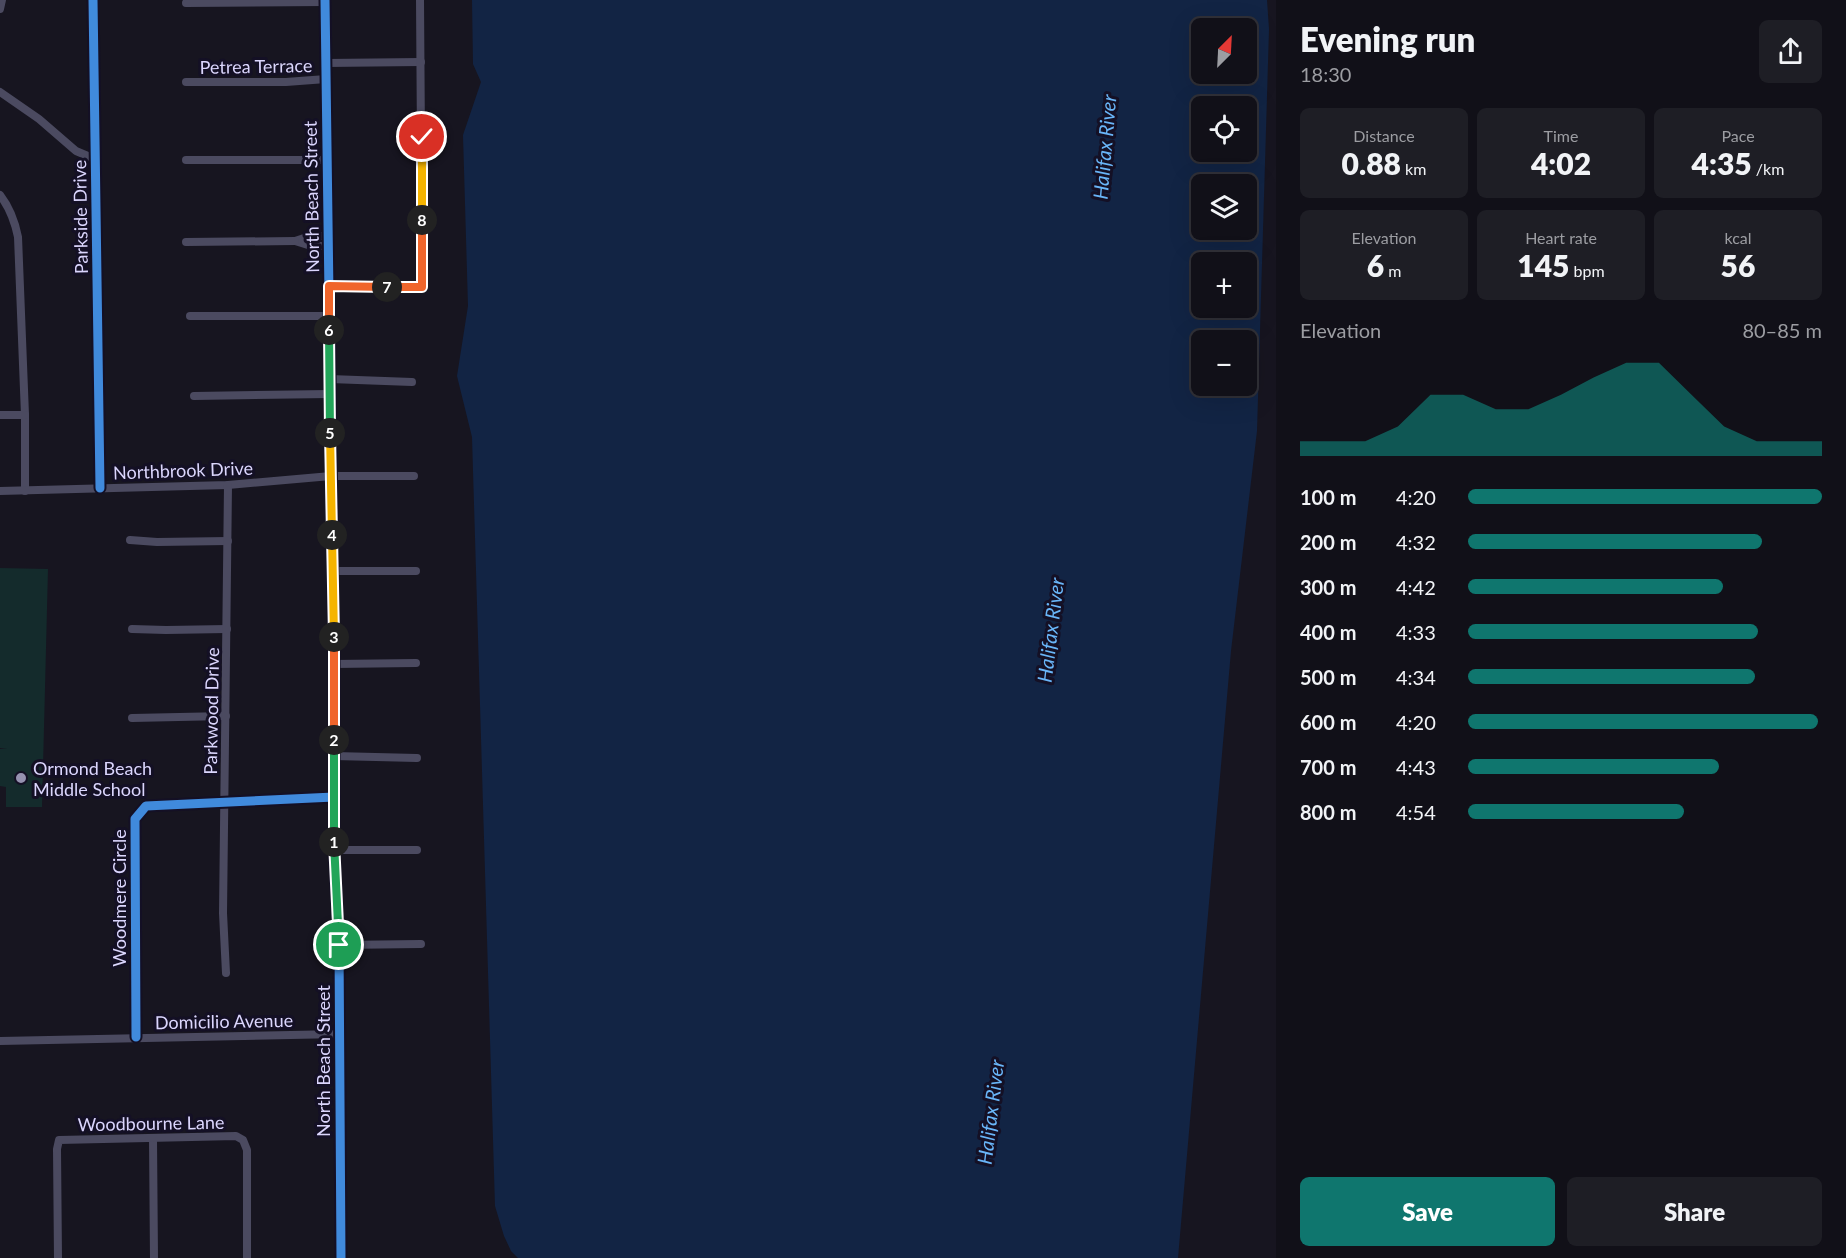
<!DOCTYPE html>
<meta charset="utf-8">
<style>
:root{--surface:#111018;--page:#1e1e25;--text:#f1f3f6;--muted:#9c9da2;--line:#303037;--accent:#0f766e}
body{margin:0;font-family:Lato,sans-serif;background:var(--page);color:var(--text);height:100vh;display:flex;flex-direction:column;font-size:22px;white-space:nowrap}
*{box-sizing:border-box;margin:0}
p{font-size:20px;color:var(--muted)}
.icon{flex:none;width:33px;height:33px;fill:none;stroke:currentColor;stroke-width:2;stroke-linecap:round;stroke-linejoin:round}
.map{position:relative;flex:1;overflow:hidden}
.drawer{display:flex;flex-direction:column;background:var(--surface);width:570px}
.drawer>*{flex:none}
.needle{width:39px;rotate:24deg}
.buttons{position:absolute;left:1191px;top:18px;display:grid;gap:12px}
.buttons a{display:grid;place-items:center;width:66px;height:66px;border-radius:9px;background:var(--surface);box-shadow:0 6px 24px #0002,0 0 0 2px var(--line);font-size:30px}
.pin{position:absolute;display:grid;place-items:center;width:51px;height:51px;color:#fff;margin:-26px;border:3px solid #fff;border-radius:50%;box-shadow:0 2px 6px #0007}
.km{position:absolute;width:30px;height:30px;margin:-15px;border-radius:50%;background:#222;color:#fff;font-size:16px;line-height:30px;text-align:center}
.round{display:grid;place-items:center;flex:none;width:63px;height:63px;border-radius:9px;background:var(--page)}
.overview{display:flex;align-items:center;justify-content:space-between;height:102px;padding:0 24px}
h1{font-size:33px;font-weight:800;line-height:45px}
.figures{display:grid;grid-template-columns:repeat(3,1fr);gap:9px;height:102px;padding:6px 24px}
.figures div{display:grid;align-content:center;border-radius:9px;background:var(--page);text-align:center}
.figures b{font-size:30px;font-weight:800}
.figures small{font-size:16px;font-weight:400}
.figures p{font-size:16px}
.chart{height:168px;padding:12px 24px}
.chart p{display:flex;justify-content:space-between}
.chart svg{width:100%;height:108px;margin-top:6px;fill:var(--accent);opacity:.7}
.cta{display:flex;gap:12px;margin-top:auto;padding:12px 24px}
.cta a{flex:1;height:69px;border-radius:9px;background:var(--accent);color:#fff;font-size:24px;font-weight:800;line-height:69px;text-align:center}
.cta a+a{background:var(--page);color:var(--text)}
ul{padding:0 24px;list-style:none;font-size:20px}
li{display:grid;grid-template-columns:96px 72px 1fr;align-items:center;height:45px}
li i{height:15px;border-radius:8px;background:var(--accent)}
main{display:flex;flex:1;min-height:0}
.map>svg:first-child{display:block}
.green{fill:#142b2c}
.water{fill:#122444;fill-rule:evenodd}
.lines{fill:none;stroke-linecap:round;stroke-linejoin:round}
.minor{stroke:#4b4a60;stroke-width:8}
.cycleway-casing{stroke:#141025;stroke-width:13}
.cycleway{stroke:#408adc;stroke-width:9}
.split-1-casing{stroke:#fff;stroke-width:12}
.split-2-casing{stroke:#fff;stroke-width:12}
.split-3-casing{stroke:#fff;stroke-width:12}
.split-4-casing{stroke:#fff;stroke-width:12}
.split-5-casing{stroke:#fff;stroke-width:12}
.split-6-casing{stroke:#fff;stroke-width:12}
.split-7-casing{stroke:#fff;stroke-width:12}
.split-8-casing{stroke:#fff;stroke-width:12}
.split-9-casing{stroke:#fff;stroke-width:12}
.split-1{stroke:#22a559;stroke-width:8}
.split-2{stroke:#22a559;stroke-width:8}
.split-3{stroke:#f0652b;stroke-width:8}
.split-4{stroke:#f5b400;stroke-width:8}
.split-5{stroke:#f5b400;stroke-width:8}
.split-6{stroke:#22a559;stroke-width:8}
.split-7{stroke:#f0652b;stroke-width:8}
.split-8{stroke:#f0652b;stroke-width:8}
.split-9{stroke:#f5b400;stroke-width:8}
.poi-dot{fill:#9692b0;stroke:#141025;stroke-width:2}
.labels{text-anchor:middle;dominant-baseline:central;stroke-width:6;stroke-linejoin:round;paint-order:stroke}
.street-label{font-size:18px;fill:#dbd6fd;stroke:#141025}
.poi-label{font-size:18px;fill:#dbd6fd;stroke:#141025;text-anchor:start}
.water-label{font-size:20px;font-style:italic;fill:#69b5f8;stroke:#141025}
</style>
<main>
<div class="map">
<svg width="1276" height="1258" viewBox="0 0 1276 1258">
<rect width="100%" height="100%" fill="#171520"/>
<polygon class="green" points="0,568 48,569 42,807 6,807 6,787 0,786 0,749 7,748 0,748"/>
<path class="water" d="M472 0H1267L1269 29 1257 431 1231 651 1178 1258H518L511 1251 504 1236 495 1206 472 437 457 376 468 306 463 135 481 82 473 64ZM1202 28H1246V74H1202ZM1202 106H1246V152H1202ZM1202 184H1246V230H1202ZM1202 262H1246V308H1202ZM1202 340H1246V386H1202Z"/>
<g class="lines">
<g class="minor">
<polyline points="93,0 100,488"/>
<polyline points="325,0 334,664 334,850 339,945 341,1258"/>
<polyline points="186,3 325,2"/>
<polyline points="0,9 2,0"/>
<polyline points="326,63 421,62"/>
<polyline points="186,82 286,82 326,79"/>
<polyline points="0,92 39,119 76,151 95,159"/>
<polyline points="186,160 327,160"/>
<path d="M0 195C10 208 15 222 18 237L25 415V491"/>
<polyline points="328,236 310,236 295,241 311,246 328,246"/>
<polyline points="186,242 295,241"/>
<polyline points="329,286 422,287 420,0"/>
<polyline points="190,316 329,316"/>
<polyline points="330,379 412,382"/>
<polyline points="194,396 330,394"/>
<polyline points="0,415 25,415"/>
<polyline points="0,491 228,485 331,476 414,476"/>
<polyline points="130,540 157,542 228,541"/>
<polyline points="333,571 416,571"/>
<polyline points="132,629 166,630 227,629"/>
<polyline points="334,664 416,663"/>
<polyline points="132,718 226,716"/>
<polyline points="334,756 417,758"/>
<polyline points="334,850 417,850"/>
<polyline points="339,945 421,944"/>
<polyline points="226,973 223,913 228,485"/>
<polyline points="136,1037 135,819 146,806 334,797"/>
<polyline points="0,1041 340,1034"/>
<polyline points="153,1139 154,1258"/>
<polyline points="58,1258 57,1149 59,1140 236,1136 243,1140 247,1150 247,1258"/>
</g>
<g class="cycleway-casing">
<g id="cycleway">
<polyline points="93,0 100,488"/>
<polyline points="325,0 334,664 334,850 339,945 341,1258"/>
<polyline points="136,1037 135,819 146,806 334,797"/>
</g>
</g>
<use href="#cycleway" class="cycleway"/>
</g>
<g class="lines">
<g class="split-1-casing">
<polyline id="split-1" points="334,842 339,945"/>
</g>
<g class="split-2-casing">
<polyline id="split-2" points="334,842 334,740"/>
</g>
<g class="split-3-casing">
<polyline id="split-3" points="334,637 334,740"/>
</g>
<g class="split-4-casing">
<polyline id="split-4" points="332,535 334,637"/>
</g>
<g class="split-5-casing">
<polyline id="split-5" points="330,433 332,535"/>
</g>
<g class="split-6-casing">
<polyline id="split-6" points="329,330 330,433"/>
</g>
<g class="split-7-casing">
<polyline id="split-7" points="329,330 329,286 387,287"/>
</g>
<g class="split-8-casing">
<polyline id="split-8" points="387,287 422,287 422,220"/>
</g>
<g class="split-9-casing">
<polyline id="split-9" points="422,137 422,220"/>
</g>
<use href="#split-1" class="split-1"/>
<use href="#split-2" class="split-2"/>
<use href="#split-3" class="split-3"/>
<use href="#split-4" class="split-4"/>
<use href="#split-5" class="split-5"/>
<use href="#split-6" class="split-6"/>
<use href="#split-7" class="split-7"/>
<use href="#split-8" class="split-8"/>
<use href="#split-9" class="split-9"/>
</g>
<circle class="poi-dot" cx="21" cy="778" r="6"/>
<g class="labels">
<g class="street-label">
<text transform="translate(256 66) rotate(-1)">Petrea Terrace</text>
<text transform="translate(311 197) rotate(-91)">North Beach Street</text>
<text transform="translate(80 217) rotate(-91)">Parkside Drive</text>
<text transform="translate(183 470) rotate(-2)">Northbrook Drive</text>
<text transform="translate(211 711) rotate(-89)">Parkwood Drive</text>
<text transform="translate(119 898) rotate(-90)">Woodmere Circle</text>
<text transform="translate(224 1021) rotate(-1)">Domicilio Avenue</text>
<text transform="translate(323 1061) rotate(-90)">North Beach Street</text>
<text transform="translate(151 1123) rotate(-1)">Woodbourne Lane</text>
</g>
<g class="poi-label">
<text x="33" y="768">Ormond Beach<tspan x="33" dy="21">Middle School</tspan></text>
</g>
<g class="water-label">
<text transform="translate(1104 147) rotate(-85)">Halifax River</text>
<text transform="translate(1050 630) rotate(-83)">Halifax River</text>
<text transform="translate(990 1112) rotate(-83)">Halifax River</text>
</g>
</g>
</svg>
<div class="buttons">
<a><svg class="needle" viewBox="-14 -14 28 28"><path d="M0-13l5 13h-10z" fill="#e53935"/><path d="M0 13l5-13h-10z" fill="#9c9da2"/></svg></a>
<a><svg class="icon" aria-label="locate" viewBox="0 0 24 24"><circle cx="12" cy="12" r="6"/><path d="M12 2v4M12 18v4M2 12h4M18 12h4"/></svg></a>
<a><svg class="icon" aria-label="layers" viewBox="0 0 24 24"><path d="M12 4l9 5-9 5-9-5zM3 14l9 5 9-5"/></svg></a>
<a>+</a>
<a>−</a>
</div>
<div class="pin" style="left:339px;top:945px;background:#1e9e55"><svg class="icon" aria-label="arrive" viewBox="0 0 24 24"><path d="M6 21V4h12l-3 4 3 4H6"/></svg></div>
<div class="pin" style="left:422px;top:137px;background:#d93025"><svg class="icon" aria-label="check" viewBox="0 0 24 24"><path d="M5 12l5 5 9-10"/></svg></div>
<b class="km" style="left:334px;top:842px">1</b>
<b class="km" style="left:334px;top:740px">2</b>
<b class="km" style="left:334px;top:637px">3</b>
<b class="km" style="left:332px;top:535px">4</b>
<b class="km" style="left:330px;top:433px">5</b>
<b class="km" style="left:329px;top:330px">6</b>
<b class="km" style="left:387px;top:287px">7</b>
<b class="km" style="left:422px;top:220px">8</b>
</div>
<section class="drawer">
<div class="overview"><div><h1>Evening run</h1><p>18:30</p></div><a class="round"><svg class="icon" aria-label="share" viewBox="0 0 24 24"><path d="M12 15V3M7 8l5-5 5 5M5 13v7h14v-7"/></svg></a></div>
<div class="figures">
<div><p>Distance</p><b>0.88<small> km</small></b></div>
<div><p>Time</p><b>4:02</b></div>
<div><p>Pace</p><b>4:35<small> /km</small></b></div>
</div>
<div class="figures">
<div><p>Elevation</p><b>6<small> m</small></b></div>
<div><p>Heart rate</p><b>145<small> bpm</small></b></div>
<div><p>kcal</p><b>56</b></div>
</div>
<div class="chart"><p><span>Elevation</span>80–85 m</p>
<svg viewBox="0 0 160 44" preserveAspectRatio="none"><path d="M0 44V38L10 38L20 38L30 32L40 19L50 19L60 25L70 25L80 19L90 12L100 6L110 6L120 19L130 32L140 38L150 38L160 38V44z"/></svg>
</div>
<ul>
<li><b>100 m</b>4:20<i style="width:100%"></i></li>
<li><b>200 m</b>4:32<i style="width:83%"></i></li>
<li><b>300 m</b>4:42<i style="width:72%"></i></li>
<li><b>400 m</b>4:33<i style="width:82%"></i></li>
<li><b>500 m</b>4:34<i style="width:81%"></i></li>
<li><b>600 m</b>4:20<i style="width:99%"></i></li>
<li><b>700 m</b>4:43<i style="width:71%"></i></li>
<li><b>800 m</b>4:54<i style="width:61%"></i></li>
</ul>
<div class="cta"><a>Save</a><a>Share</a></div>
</section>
</main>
